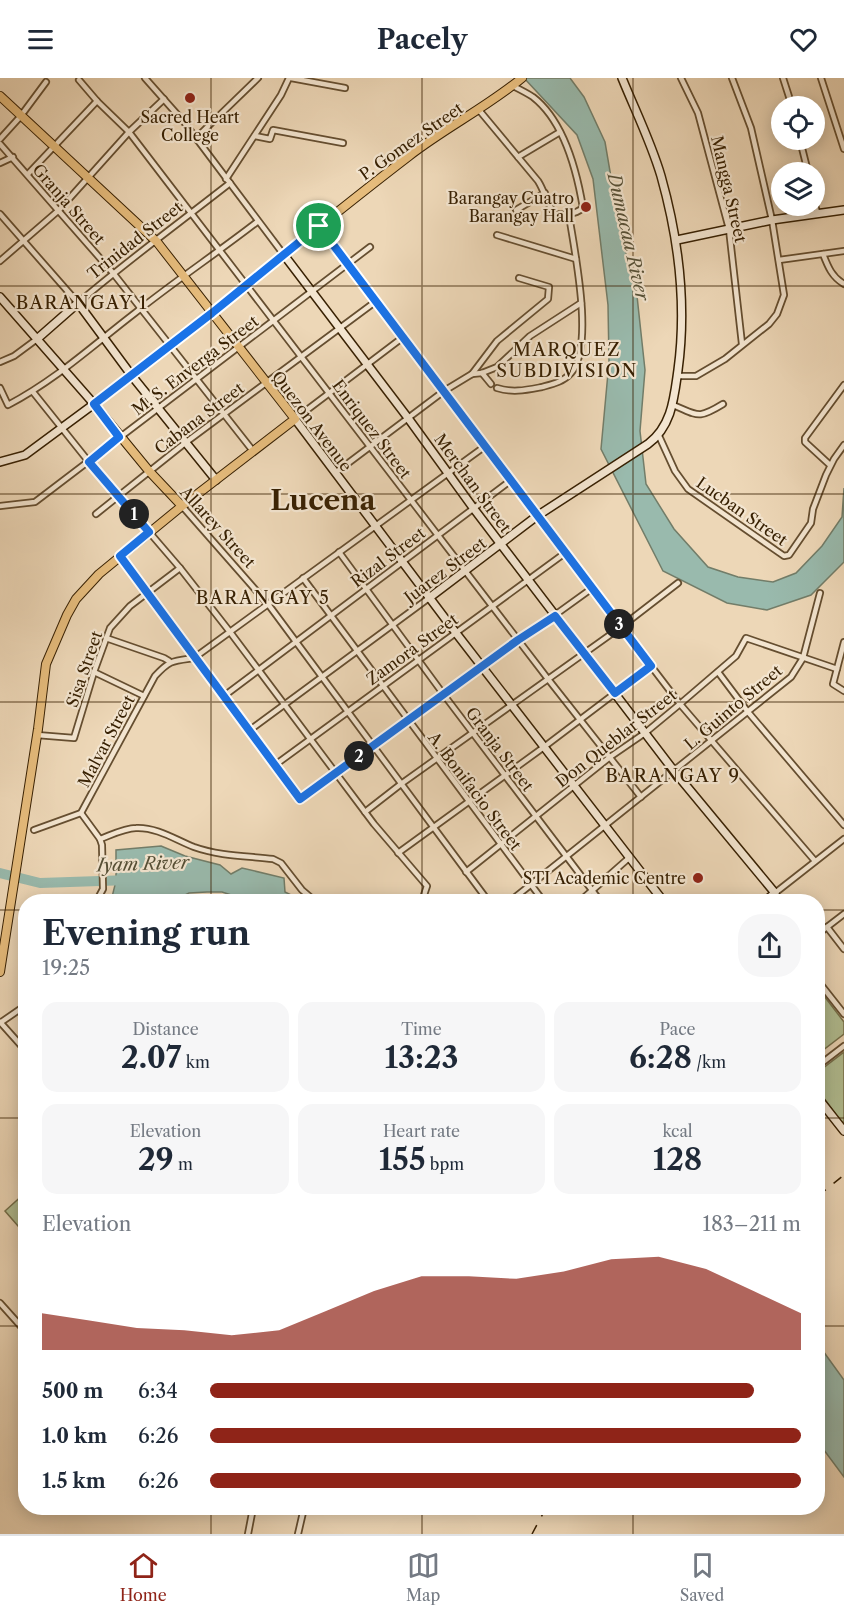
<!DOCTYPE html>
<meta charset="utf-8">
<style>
:root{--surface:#fff;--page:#f6f6f7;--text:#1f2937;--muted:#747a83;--line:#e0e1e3;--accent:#8f2418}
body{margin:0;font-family:"Libre Caslon Text",serif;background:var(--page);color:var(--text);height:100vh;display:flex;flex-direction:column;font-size:22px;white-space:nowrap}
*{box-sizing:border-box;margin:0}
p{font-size:20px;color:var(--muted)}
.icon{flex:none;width:33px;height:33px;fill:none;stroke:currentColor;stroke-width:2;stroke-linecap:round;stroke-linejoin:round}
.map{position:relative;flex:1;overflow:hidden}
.side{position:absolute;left:18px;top:816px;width:807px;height:621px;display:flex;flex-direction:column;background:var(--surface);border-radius:24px;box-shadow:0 3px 15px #0003}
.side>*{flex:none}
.fabs{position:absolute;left:771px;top:18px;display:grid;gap:12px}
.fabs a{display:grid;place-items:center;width:54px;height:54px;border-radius:50%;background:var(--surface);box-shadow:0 3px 15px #0003;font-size:30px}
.pin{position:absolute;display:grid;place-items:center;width:51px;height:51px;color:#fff;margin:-26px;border:3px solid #fff;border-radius:50%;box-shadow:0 2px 6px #0007}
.km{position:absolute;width:30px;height:30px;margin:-15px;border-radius:50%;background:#222;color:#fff;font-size:16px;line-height:30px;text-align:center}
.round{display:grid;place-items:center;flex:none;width:63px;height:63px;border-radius:24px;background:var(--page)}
.overview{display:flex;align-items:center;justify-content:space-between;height:102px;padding:0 24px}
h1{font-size:33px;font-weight:700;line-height:45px}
.figures{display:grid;grid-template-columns:repeat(3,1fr);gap:9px;height:102px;padding:6px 24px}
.figures div{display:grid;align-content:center;border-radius:15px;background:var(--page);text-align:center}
.figures b{font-size:30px;font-weight:700}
.figures small{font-size:16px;font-weight:400}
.figures p{font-size:16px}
.chart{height:168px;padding:12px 24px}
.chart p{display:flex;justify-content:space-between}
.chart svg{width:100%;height:108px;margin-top:6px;fill:var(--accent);opacity:.7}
ul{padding:0 24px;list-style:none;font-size:20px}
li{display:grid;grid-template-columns:96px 72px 1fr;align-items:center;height:45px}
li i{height:15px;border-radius:8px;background:var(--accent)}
header{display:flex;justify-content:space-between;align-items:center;height:78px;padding:0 24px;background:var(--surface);font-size:27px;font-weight:700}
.tab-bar{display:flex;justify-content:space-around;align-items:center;height:84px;border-top:2px solid var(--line);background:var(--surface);font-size:16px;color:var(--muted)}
.tab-bar a{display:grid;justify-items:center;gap:3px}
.tab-bar .on{color:var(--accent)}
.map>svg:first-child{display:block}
.green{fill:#b2bf93;stroke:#75704b;stroke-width:1.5}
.water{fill:#99baad;stroke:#727d69;stroke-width:1.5}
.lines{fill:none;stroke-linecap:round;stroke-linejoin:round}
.river{stroke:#99baad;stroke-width:10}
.street-casing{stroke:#654e30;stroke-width:8}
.secondary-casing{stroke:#382103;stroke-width:10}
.primary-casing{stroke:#382103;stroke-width:10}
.street{stroke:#f3e5d0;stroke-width:4.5}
.secondary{stroke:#f3e5d0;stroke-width:7}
.primary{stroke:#e6bc7c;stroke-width:8}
.rail{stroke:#382103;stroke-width:1.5;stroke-dasharray:10 10;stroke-linecap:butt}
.route-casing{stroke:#fff;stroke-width:12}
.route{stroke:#1a73e8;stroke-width:8}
.grid{fill:none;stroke:#382103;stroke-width:1.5;stroke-opacity:0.55}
.poi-dot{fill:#8f2418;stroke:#f3e5d0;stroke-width:2}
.labels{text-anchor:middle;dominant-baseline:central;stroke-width:4.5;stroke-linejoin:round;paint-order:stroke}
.poi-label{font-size:16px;fill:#382103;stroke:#f3e5d0;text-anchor:end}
.street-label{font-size:16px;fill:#382103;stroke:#f3e5d0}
.water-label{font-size:18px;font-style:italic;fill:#554f36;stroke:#f3e5d0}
.neighbourhood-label{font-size:18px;letter-spacing:1.5px;fill:#382103;stroke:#f3e5d0}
.town-label{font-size:28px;font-weight:bold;fill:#382103;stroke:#f3e5d0}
</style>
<header><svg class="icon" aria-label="menu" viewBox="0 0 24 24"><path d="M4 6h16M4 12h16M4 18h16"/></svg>Pacely<svg class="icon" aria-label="heart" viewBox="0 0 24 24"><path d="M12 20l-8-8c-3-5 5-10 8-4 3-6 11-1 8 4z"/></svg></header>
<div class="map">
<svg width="844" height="1456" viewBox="0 0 844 1456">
<rect width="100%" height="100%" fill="#edd7b7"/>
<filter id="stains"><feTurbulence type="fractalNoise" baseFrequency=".00333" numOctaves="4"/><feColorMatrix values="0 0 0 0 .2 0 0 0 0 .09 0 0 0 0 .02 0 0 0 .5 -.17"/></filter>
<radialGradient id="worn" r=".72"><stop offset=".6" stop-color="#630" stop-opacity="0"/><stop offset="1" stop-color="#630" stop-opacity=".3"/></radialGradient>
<g class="green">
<polygon points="818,910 844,944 844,956 818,976"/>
<polygon points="844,974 844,1044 842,1045 818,1012 818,994"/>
<polygon points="25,1115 25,1156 5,1133"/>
</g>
<g class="water">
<polygon points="524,0 570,0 584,19 605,64 620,152 637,218 645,292 640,353 646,406 674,451 708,489 738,499 773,504 796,495 822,468 842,439 844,410 844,484 811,517 767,532 727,525 663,493 601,371 609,284 608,227 593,101 577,57"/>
<polygon points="161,768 185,778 220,787 231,796 242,790 284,800 285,814 303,823 250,823 222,814 207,814 189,815 173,823 111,823 116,803 116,772"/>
<polygon points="818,1266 844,1302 844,1399 818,1364"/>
</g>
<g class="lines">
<polyline class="river" points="0,795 40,805 130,802"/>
<g class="street-casing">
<g id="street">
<polyline points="145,0 184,44 284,177"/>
<polyline points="291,0 345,10"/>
<polyline points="681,0 698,35 729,151 742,266"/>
<polyline points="783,0 792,28"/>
<polyline points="821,0 844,71"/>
<polyline points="79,2 97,23 129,54 548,601 641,719"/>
<path d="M479 32 538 103C545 114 547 127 555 136 565 137 574 137 583 130 577 94 564 43 533 19 527 15 519 11 513 8"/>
<polyline points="255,58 270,61 273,52 343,65"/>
<polyline points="0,61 20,39 46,4"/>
<polyline points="195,61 258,0"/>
<polyline points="800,62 808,94"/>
<polyline points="0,66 113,195 253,373"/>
<polyline points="518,79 560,54"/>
<polyline points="0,85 13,79"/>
<polyline points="28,96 97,23"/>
<polyline points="226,101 281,17 289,0"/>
<polyline points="814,123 817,134"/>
<polyline points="516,132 545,115"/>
<path d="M0 136 78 225C127 183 179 145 230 105"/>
<polyline points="319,148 510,403 680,626 815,783"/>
<polyline points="497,157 576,181"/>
<path d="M823 176C828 189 832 199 844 206"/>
<polyline points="779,182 844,173"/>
<polyline points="0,183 59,132 129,54 164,21"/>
<polyline points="0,284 14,278 37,261"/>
<polyline points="482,295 491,306"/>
<polyline points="472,296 497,263 548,221 549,209 519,200"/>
<polyline points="677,298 696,298 725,281 769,246 777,236 784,217 772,142 751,50 732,0"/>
<path d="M0 310 8 327C57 301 92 268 135 235 175 203 217 175 257 144"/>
<path d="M497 310C513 315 526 312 542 309 553 306 563 304 571 295 595 268 574 171 569 137"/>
<polyline points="33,314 89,384 180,490 230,554 374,746 427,808 423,820 426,824"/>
<path d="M673 327C698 337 697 342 723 326"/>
<polyline points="295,341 402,260"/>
<polyline points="659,358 675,393 688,411 784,478 789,477 811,445 813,431 826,397 834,381 844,367"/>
<polyline points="830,387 805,364 805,360 844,307"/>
<polyline points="335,395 444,313 472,296 482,295 497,289 530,258 581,225"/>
<polyline points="0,428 35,424 370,169"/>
<polyline points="182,428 268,526 489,824"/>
<polyline points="96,436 185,365 375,224"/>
<polyline points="339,474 444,617 601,824"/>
<polyline points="120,478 300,721 591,511"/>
<polyline points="303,500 544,824"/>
<polyline points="106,560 164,580 169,583"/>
<polyline points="844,564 833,606 844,613"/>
<polyline points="94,594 144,618"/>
<polyline points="718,594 748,634 844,747"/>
<polyline points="224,618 510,403"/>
<polyline points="250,652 429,520"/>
<polyline points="37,657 74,660 94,594 110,550 130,528 180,490"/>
<polyline points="275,687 565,475"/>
<polyline points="365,734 401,706 621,549 678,505"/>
<polyline points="81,735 100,761 102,767 103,811 96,824"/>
<path d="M34 752 81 735 155 598C170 582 172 583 194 580L484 369"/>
<path d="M100 761C111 757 125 750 136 750 157 749 176 762 194 769 219 778 247 778 273 781L281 785 302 812 316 824"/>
<polyline points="398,775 544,669 651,588"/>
<polyline points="466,794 610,679 645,655 680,626 736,578 746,560 837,591"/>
<polyline points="509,824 791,599 803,580 820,515"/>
<polyline points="579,824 630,779"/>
<polyline points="650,824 658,816"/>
<polyline points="781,824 775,815 844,761"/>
<polyline points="827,849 844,871"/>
<polyline points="818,856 844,836"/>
<polyline points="818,903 844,936"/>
<polyline points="0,944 26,973"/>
<polyline points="0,945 26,927"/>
<polyline points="818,988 844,968"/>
<polyline points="0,1225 26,1254"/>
<polyline points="248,1456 253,1430"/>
<polyline points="298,1456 304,1430"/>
</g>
</g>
<g class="secondary-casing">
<g id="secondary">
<polyline points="677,162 772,142 844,132"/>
<polyline points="284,177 408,340 474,431 674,693 775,815 764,824"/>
<polyline points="0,219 94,326 25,377 0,384"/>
<polyline points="37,261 78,225 132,298 216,402"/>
<polyline points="295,341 456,555 664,824"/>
<path d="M429 520 537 438 648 366C672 348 674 320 678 292 687 226 679 162 661 98 651 64 635 32 622 0"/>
<polyline points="818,1020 844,1053"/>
</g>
</g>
<g class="primary-casing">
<g id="primary">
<polyline points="0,18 157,164 295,341 182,428 99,496 76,521 67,537 46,586 38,651 0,894"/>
<path d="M182 428 149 393 94 326C201 247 303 159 409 78 445 50 487 29 522 0"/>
</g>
</g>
<use href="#street" class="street"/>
<use href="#secondary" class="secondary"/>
<use href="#primary" class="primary"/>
<g class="rail">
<polyline points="818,1118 844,1097"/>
<polyline points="532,1456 546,1430"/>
</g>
</g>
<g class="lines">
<g class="route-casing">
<polygon id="route" points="319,148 651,588 615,615 555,538 518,562 300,721 120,478 149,454 89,384 119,359 94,326 212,235"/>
</g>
<use href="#route" class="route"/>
</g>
<path class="grid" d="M211 0V824M422 0V824M633 0V824M0 208H844M0 416H844M0 624H844M0 832H26M818 832H844M0 1040H26M818 1040H844M0 1248H26M818 1248H844M211 1430V1456M422 1430V1456M633 1430V1456"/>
<g class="poi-dot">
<circle cx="190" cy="20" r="6"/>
<circle cx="586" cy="129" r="6"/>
<circle cx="698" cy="800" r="6"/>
</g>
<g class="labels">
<g class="poi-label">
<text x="190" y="39" text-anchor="middle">Sacred Heart<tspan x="190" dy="18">College</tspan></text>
<text x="574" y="120">Barangay Cuatro<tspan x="574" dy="18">Barangay Hall</tspan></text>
<text x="686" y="800">STI Academic Centre</text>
</g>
<g class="street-label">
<text transform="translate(411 63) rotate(-35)">P. Gomez Street</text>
<text transform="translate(729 111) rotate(77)">Mangga Street</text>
<text transform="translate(69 126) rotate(49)">Granja Street</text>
<text transform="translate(135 162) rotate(-38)">Trinidad Street</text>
<text transform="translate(195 287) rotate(-37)">M. S. Enverga Street</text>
<text transform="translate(199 340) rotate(-37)">Cabana Street</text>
<text transform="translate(312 343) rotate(53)">Quezon Avenue</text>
<text transform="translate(372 351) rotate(53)">Enriquez Street</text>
<text transform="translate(473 405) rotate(54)">Merchan Street</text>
<text transform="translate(742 433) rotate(35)">Lucban Street</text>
<text transform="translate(218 449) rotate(48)">Allarey Street</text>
<text transform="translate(388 479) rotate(-37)">Rizal Street</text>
<text transform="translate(445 492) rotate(-37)">Juarez Street</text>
<text transform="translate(412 571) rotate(-36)">Zamora Street</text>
<text transform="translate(84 591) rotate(-71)">Sisa Street</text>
<text transform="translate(733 629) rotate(-40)">L. Guinto Street</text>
<text transform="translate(616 660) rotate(-38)">Don Queblar Street</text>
<text transform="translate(106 663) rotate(-62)">Malvar Street</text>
<text transform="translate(500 671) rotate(53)">Granja Street</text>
<text transform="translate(475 713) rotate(53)">A. Bonifacio Street</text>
</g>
<g class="water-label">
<text transform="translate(628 159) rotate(77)">Dumacaa River</text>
<text transform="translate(143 786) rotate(-2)">Iyam River</text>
</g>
<g class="neighbourhood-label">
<text x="82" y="225">BARANGAY 1</text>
<text x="567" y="272">MARQUEZ<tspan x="567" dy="21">SUBDIVISION</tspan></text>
<text x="263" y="520">BARANGAY 5</text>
<text x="673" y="698">BARANGAY 9</text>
</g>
<g class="town-label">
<text x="323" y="422">Lucena</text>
</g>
</g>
<rect width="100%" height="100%" filter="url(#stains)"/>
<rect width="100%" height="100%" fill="url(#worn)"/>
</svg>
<div class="fabs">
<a><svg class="icon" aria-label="locate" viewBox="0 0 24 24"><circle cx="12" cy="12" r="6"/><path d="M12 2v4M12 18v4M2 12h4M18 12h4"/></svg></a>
<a><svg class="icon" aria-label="layers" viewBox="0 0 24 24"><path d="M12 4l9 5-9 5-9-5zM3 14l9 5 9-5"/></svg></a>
</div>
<div class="pin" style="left:319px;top:148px;background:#1e9e55"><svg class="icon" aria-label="arrive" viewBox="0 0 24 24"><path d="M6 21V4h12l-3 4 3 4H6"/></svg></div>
<b class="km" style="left:134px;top:436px">1</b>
<b class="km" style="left:359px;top:678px">2</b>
<b class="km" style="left:619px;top:546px">3</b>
<section class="side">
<div class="overview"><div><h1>Evening run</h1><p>19:25</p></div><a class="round"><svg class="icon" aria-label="share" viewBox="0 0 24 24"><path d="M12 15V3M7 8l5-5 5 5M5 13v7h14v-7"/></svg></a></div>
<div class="figures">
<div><p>Distance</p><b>2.07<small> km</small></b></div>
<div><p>Time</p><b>13:23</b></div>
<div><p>Pace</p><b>6:28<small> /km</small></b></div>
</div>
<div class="figures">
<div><p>Elevation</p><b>29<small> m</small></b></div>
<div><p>Heart rate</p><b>155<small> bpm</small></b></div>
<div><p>kcal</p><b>128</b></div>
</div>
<div class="chart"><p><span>Elevation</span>183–211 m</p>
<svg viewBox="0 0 160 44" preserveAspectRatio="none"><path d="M0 44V29L10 32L20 35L30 36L40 38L50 36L60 28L70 20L80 14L90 14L100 15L110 12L120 7L130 6L140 11L150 20L160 29V44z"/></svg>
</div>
<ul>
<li><b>500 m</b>6:34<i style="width:92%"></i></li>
<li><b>1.0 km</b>6:26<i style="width:100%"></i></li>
<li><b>1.5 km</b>6:26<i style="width:100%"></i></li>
</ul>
</section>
</div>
<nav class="tab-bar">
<a class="on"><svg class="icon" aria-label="home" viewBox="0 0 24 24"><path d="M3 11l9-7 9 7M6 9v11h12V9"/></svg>Home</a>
<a><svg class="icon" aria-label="map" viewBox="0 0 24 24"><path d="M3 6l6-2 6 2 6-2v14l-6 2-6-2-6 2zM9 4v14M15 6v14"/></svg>Map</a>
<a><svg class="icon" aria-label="saved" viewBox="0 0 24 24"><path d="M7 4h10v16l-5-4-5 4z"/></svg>Saved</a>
</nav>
